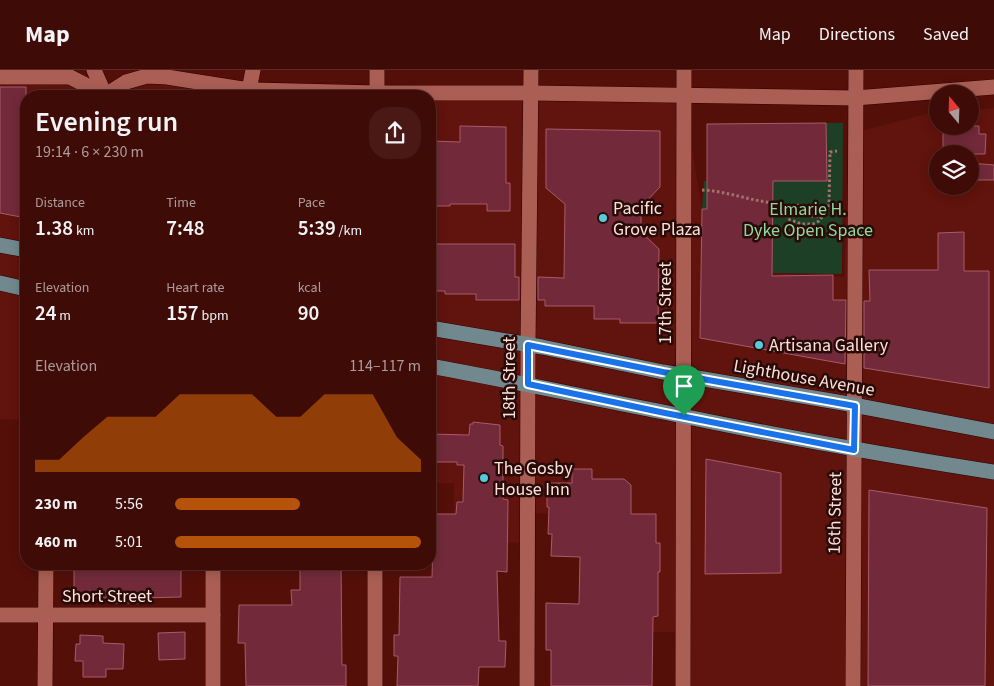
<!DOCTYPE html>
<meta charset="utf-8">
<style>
:root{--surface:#3f0b07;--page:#4a1915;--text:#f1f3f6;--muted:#ad9b9b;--line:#582b28;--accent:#b45309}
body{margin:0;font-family:"Source Sans 3",sans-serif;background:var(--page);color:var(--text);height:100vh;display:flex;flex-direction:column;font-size:19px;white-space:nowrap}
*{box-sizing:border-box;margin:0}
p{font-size:16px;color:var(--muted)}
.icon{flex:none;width:28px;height:28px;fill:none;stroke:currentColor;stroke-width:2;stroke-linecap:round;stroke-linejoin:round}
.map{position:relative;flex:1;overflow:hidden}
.sheet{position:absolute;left:20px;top:20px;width:416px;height:480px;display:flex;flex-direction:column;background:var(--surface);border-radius:20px;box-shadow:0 2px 12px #0003,0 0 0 1px var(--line)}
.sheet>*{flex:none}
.needle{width:32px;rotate:341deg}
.fabs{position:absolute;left:929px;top:15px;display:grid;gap:10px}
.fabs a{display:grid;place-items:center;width:50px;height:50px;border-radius:50%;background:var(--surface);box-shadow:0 2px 12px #0003,0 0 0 1px var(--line);font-size:25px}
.pin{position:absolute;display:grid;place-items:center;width:42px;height:42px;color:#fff;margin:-51px -21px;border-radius:50% 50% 50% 0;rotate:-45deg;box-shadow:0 0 5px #0007}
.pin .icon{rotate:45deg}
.round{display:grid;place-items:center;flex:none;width:52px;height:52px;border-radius:20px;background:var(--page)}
.headline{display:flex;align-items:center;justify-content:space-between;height:85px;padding:0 15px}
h1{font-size:28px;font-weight:600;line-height:38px}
.stats{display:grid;grid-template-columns:repeat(3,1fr);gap:8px;height:85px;padding:5px 15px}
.stats div{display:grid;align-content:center}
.stats b{font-size:21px;font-weight:600}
.stats small{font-size:14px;font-weight:400}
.stats p{font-size:14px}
.chart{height:140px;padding:10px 15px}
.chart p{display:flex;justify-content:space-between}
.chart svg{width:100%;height:90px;margin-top:5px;fill:var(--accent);opacity:.7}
ul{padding:0 15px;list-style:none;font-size:16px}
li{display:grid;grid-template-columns:80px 60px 1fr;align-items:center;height:38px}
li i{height:12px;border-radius:6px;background:var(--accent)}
header{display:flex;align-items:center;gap:30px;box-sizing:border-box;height:70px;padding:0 25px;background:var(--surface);border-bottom:1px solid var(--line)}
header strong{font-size:24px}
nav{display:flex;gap:28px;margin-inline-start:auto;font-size:18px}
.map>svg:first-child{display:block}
.built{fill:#61130d;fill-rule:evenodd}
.green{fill:#1d3f25}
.building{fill:#722a3a;stroke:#a85b69}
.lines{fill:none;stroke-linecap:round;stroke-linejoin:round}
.minor-casing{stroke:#310000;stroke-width:16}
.major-casing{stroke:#310000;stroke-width:16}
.path{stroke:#a3726c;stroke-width:3;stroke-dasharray:2.5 2.5;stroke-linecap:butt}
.minor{stroke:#ab5f54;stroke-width:15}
.major{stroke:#71898e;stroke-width:15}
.route-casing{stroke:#fff;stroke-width:10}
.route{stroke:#1a73e8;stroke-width:6}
.poi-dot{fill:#54cadd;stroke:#280a07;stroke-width:2}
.labels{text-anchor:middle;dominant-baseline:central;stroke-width:5;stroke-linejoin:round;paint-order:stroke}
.poi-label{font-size:18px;fill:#fce1dc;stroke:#280a07;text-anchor:start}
.park-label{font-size:18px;fill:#8fd99d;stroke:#280a07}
.street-label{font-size:18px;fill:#fce1dc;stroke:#280a07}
</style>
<header>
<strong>Map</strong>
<nav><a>Map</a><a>Directions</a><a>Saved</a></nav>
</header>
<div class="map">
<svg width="994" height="616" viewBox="0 0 994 616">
<rect width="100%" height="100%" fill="#540f09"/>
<path class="built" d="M0 7H70L105 25 126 12 249 20 683 26 702 139H772V203L844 207 849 64 926 44 937 43 938 56H970V40L994 38V616H683V562H602L583 445 528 443 527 473 454 471V413H430V26H26V350L0 349ZM938 84H970V116H938Z"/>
<polygon class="green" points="826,53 843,53 842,204 772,203 772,139 702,139 704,111 826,111"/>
<g class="building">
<polygon points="0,17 26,17 26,148 0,143"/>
<polygon points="826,53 827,111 773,111 772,206 833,205 833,230 846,230 845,294 700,268 702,139 707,139 707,54"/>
<polygon points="460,56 506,57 506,113 510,113 510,141 487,141 487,134 450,134 450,136 430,136 430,71 460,72"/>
<polygon points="943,56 979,56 979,64 986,64 985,84 950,84 950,80 943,80"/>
<polygon points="546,59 660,61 660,117 641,137 641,162 659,179 658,253 620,253 620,249 594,249 594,236 545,236 545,230 538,230 538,207 564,208 565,134 546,118"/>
<polygon points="970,93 994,95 994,110 970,110"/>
<polygon points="964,162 964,201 989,201 989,318 864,298 864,231 870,231 869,200 938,200 938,163"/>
<polygon points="430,174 515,174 515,207 519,207 519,230 476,230 476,224 445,224 445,221 433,221 432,218 430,218"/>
<polygon points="473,352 500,355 500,375 503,376 503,429 508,430 507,502 497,501 499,571 506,571 505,597 479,597 478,616 397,616 398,586 394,586 394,565 399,565 400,507 432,507 433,471 430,471 430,444 456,444 457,432 463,432 464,395 457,395 457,392 430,392 430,364 469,365 470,354 473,354"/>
<polygon points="706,389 781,403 781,503 705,504"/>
<polygon points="572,399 592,399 592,409 624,409 631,415 631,444 656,444 656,473 660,473 660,502 658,502 658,546 653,547 652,616 551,616 551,580 546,580 546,533 579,534 580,487 551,486 552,464 548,464 549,437 547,437 547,413 572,413"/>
<polygon points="869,420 987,438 985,616 868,616"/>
<polygon points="74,494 181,494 181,527 142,528 142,533 113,533 113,528 74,528"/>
<polygon points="300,494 341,494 342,595 346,595 346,616 246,616 245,573 238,573 239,535 292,535 291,520 300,520"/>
<polygon points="185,562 185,589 159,590 158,563"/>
<polygon points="80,565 103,566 103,573 124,574 123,599 106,599 106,607 83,607 83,591 75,591 76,574 80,574"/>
</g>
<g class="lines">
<g class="minor-casing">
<g id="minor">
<polyline points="94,0 105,25"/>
<polyline points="0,7 70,7 105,25"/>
<polyline points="249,20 253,0"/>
<polyline points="104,26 126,12 147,6 167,7 249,20 377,23 531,23 855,28 994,17"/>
<polyline points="377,26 377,0"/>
<polyline points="0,545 213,545"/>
<polyline points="45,616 46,494"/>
<polyline points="213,616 213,494"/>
<polyline points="375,616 375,494"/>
<polyline points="527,616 528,275 531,0"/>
<polyline points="683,616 684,0"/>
<polyline points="853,616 856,0"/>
</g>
</g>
<g class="major-casing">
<g id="major">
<polyline points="0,175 26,180"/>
<polyline points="0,213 26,219"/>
<polyline points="430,258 542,277 663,302 843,333 994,362"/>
<path d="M430 296C508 310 585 327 663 342 773 365 883 385 994 402"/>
</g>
</g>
<g class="path">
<path d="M702 120C727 121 750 131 775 133L790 150 802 154H813L819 151 829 137H837"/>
<polyline points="829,137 830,82 837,81"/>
<polyline points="783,140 787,136 802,135 805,142 811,146 823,147"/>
<polyline points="799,168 800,153"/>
</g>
<use href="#minor" class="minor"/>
<use href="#major" class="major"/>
</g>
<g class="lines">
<g class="route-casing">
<polygon id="route" points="528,275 663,302 855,336 854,380 665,343 528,314"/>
</g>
<use href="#route" class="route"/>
</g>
<g class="poi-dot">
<circle cx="603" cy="148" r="5"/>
<circle cx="759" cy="275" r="5"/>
<circle cx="484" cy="408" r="5"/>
</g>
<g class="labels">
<g class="poi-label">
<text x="613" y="138">Pacific<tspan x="613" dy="21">Grove Plaza</tspan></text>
<text x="769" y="275">Artisana Gallery</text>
<text x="494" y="398">The Gosby<tspan x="494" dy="21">House Inn</tspan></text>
</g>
<g class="park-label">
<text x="808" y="139">Elmarie H.<tspan x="808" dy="21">Dyke Open Space</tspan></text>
</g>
<g class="street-label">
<text transform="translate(665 233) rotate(-90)">17th Street</text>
<text transform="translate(509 308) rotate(-90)">18th Street</text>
<text transform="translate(804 308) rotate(10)">Lighthouse Avenue</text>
<text transform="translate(835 443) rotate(-89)">16th Street</text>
<text x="107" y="526">Short Street</text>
</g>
</g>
</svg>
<div class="fabs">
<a><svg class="needle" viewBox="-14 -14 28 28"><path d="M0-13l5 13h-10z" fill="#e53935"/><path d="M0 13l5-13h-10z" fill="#ad9b9b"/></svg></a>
<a><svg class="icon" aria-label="layers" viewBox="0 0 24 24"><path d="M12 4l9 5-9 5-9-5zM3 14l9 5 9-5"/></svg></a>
</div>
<div class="pin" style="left:684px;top:346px;background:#1e9e55"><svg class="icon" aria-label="arrive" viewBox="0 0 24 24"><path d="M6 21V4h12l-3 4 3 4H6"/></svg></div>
<section class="sheet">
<div class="headline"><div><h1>Evening run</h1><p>19:14 · 6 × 230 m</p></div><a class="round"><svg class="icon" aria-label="share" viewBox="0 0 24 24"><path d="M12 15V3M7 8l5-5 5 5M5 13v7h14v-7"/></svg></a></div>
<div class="stats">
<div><p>Distance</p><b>1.38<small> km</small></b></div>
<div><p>Time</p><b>7:48</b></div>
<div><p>Pace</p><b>5:39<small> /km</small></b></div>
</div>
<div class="stats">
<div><p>Elevation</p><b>24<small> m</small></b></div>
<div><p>Heart rate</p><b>157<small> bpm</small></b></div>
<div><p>kcal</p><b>90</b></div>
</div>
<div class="chart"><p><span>Elevation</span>114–117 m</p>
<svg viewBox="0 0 160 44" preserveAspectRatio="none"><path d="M0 44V38L10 38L20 27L30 17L40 17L50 17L60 6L70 6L80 6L90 6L100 17L110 17L120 6L130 6L140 6L150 27L160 38V44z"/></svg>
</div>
<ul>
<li><b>230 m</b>5:56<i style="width:51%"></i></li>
<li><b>460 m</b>5:01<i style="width:100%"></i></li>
</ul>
</section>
</div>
